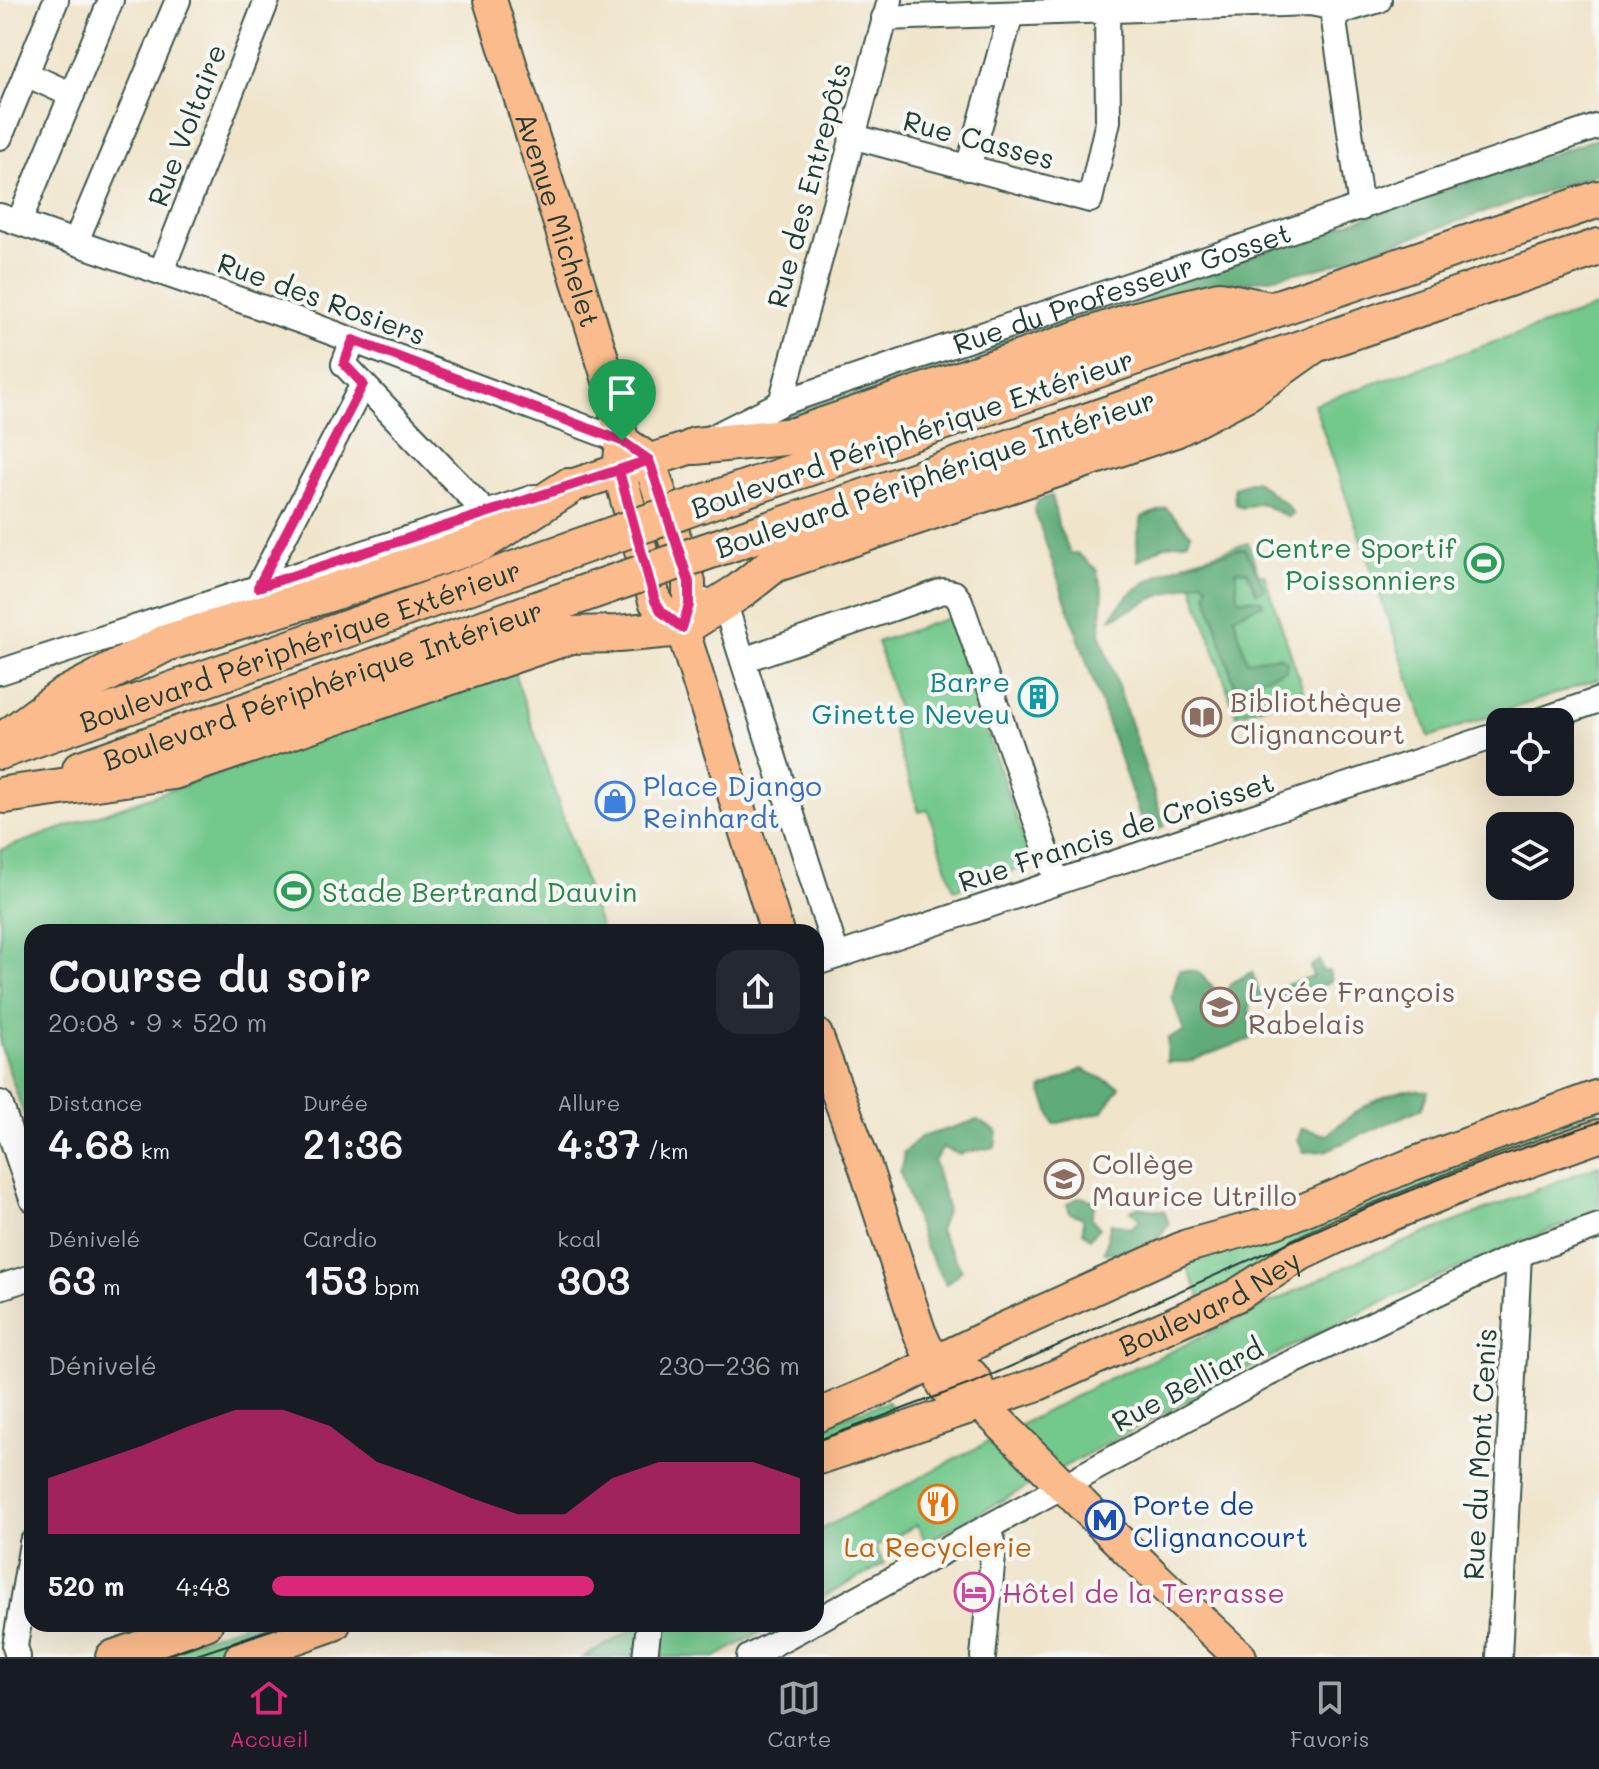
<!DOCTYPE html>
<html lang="fr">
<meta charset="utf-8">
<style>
:root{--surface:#171b24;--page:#242831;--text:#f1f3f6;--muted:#9ea1a6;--line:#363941;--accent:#db2777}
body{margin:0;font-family:Mali,sans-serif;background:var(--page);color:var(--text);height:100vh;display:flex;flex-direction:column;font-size:30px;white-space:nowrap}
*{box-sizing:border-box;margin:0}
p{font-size:26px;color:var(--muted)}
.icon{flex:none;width:44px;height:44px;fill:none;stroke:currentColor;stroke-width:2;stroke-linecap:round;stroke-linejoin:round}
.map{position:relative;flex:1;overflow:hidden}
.drawer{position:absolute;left:24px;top:924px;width:800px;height:708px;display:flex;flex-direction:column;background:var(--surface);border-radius:24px;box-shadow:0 8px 32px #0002}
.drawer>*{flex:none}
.tools{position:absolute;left:1486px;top:708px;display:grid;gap:16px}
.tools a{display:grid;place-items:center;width:88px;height:88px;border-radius:16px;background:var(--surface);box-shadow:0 8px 32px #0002;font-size:40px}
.pin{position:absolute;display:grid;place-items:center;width:68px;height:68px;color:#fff;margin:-82px -34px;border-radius:50% 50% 50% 0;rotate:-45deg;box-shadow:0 0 8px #0007}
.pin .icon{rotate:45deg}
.round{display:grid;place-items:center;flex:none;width:84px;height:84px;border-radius:24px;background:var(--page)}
.headline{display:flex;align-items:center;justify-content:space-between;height:136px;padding:0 24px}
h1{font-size:44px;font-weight:600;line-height:60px}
.metrics{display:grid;grid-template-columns:repeat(3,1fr);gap:12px;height:136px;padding:8px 24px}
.metrics div{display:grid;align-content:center}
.metrics b{font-size:40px;font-weight:600}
.metrics small{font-size:22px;font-weight:400}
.metrics p{font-size:22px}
.chart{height:224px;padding:16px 24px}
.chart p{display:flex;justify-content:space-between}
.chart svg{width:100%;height:144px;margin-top:8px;fill:var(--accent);opacity:.7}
ul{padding:0 24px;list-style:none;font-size:26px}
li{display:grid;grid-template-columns:128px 96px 1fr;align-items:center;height:60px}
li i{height:20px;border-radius:10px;background:var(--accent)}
.tabs{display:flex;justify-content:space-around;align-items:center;height:112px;border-top:2px solid var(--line);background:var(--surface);font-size:22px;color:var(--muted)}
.tabs a{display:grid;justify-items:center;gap:4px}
.tabs .current{color:var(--accent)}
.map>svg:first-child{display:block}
.green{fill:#73c88c;stroke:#498260;stroke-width:2}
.forest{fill:#5eac78;stroke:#3e7456;stroke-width:2}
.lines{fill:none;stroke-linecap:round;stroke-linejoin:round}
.minor-casing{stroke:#3e564a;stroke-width:28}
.major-casing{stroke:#3e564a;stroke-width:36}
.highway-casing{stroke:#3e564a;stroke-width:40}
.minor{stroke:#fff;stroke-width:24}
.major{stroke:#fbbb8c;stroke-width:32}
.highway{stroke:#fbbb8c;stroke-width:36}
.tram{stroke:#1f3d34;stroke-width:2}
.highway-bridge-casing{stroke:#3e564a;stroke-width:40;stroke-linecap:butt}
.highway-bridge{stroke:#fbbb8c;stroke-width:36}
.route-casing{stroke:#fff;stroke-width:16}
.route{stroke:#db2777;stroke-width:10}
.labels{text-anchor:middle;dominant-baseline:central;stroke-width:8;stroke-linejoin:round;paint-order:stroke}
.street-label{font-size:28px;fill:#1f3d34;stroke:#f6f6f2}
.leisure-label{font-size:28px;fill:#27864d;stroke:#f6f6f2;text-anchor:end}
.culture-label{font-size:28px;fill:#0d838f;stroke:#f6f6f2;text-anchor:end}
.education-label{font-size:28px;fill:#785e54;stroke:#f6f6f2;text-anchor:start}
.shop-label{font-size:28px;fill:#366cbe;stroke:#f6f6f2;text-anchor:start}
.transit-label{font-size:28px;fill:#164399;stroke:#f6f6f2;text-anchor:start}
.food-label{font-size:28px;fill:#c56008;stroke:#f6f6f2}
.hotel-label{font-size:28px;fill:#b23c85;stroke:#f6f6f2;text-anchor:start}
</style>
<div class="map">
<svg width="1599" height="1657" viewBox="0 0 1599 1657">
<rect width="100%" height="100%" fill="#f6f6f2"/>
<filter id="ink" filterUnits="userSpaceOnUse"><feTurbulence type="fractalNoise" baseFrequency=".0125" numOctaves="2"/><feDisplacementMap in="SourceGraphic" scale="16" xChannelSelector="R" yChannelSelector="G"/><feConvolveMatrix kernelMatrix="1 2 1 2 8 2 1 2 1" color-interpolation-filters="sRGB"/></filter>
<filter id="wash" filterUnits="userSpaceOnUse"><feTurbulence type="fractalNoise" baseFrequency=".006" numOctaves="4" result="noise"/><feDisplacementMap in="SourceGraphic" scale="32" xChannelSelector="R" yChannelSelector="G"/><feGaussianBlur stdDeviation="1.8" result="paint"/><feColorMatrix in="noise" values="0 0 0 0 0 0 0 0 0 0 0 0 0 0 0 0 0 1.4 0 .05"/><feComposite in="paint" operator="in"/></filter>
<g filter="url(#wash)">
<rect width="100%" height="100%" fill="#f0e4ca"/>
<g class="green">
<polygon points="1599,306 1599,679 1429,737 1314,404"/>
<polygon points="1248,543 1259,575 1264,574 1304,693 1236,715 1185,563"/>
<polygon points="948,618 1032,864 954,890 928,810 919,812 893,730 903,726 877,642"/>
<polygon points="513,669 602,932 32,932 32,1139 0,1044 0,850"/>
<polygon points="1599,1106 1599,1127 1202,1302 1183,1257"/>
<path d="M1599 1165V1212C1363 1297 1146 1423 926 1542L917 1525 875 1547 884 1564 816 1601V1532L1108 1379 1166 1354 1361 1259Z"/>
<polygon points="887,1402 900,1415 816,1447 816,1426"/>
<polygon points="245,1624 269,1624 272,1633 204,1657 147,1657"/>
<polygon points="643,1624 775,1624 716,1657 584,1657"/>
</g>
<g class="forest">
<polygon points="1599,138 1599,173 1325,267 1123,307 791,418 784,414"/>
<polygon points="1255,480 1287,505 1293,514 1288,517 1260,503 1243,508 1235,504 1234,487"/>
<polygon points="1052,496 1058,525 1070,553 1077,553 1096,569 1103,591 1100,633 1165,826 1146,834 1034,509 1038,500"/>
<polygon points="1166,508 1191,534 1188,541 1163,546 1138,561 1137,538 1142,517"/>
<path d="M1245 548 1265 589 1256 592 1247 571 1236 570 1238 599 1261 600 1263 604 1234 616 1247 661 1279 656 1287 661 1286 670 1235 687 1207 594 1208 585 1202 581 1154 598 1111 619C1135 572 1197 560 1245 548Z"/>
<polygon points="1319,960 1323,972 1329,971 1331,981 1296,1000 1249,1001 1251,1039 1187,1062 1167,1062 1168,1038 1184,1032 1172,997 1179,970 1197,971 1222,996 1234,981 1252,972 1260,994 1313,976 1310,967"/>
<polygon points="1082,1069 1120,1087 1102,1112 1054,1124 1041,1089"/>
<path d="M1405 1090 1428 1091 1422 1108 1325 1151 1303 1152 1298 1139 1302 1128 1327 1135C1350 1114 1375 1097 1405 1090Z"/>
<polygon points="977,1120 997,1131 995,1147 959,1154 943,1148 934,1161 947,1208 939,1231 962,1270 946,1284 925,1247 900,1172 904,1160 903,1153 921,1137"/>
<polygon points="1080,1197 1096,1201 1091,1218 1100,1228 1090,1238 1083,1232 1083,1218 1070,1213 1067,1204"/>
<path d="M1137 1207 1164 1211 1169 1224 1151 1247C1133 1245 1123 1254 1104 1253L1111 1223 1131 1228 1140 1220 1131 1210Z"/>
</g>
</g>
<g filter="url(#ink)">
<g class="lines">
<g class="minor-casing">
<g id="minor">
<polyline points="1331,0 1361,208"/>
<polyline points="884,18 1310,3 1346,10 1379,0"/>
<polyline points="26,74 72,95"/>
<polyline points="851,136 1090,200 1108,121 1107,0"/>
<polyline points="0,137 56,0"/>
<polyline points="968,168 1011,14"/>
<polyline points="0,216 309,324 622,441"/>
<polyline points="19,222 111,0"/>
<polyline points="76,241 178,0"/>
<polyline points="161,272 267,0"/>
<polyline points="353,340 344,364 485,512"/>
<polyline points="781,403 890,0"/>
<path id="s1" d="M711 438 781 403 1599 126"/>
<polyline points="258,587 363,384"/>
<polyline points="704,601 716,606 729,617 837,956"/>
<polyline points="743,660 943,591 954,593 960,601 1057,882"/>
<polyline points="0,672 535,497"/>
<polyline points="1536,722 1599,700"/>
<polyline points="816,963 1500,734"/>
<polyline points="0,1103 32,1199"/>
<polyline points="0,1287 32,1277"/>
<polyline points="816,1621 1268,1374 1519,1254 1599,1226"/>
<polyline points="18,1657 15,1646 32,1543"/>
<polyline points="645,1657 649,1624"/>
<polyline points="749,1657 810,1624"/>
<polyline points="983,1657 994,1546 989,1527"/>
<polyline points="1499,1657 1519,1254"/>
</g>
</g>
<g class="major-casing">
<g id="major">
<path id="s2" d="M490 0 611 387 622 441 619 471 655 601 662 612 682 628"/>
<polyline points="622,441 649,460 689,582 689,605 682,628 777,932"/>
<polyline points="568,487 695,446"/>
<polyline points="816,1035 865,1166 919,1331 926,1347 938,1361 943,1384 949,1392 981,1404 1157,1579 1240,1657"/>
<path d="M938 1361C969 1372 976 1369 981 1404"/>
<polyline points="816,1416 885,1387 997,1332 1187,1246 1275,1222 1413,1164 1599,1096"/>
<path id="s3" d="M816 1459 1038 1384 1237 1295 1301 1254 1347 1232 1481 1178 1599 1136"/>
<polyline points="112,1657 206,1624"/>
<polyline points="241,1657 334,1624"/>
</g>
</g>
<g class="highway-casing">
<g id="highway">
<polyline points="695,446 794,436 1132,321 1219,300 1270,310"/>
<polyline points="718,498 1599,199"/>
<polyline points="734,542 1599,247"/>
<polyline points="11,735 62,697 166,643 323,595 481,543 568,487"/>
<path id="s4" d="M0 751 593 542"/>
<path id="s5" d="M81 769 611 584"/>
<polyline points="5,795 173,771 571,635 618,634 682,628 740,591 774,564 1175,429 1247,392 1316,343"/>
</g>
</g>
<use href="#minor" class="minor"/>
<use href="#major" class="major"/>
<use href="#highway" class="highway"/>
<g class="tram">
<polyline points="816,1441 978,1381 1357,1212 1477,1164 1599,1122"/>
<polyline points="160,1657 203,1642"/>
<polyline points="191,1657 289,1624"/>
</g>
<g class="highway-bridge-casing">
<g id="highway-bridge">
<polyline points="593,542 718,498"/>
<polyline points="611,584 734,542"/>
</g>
</g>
<use href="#highway-bridge" class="highway-bridge"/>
</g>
</g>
<g class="lines" filter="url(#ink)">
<g class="route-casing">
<polyline id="route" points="622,441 353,340 344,364 363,384 258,587 649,460 689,582 689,605 682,628 662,612 655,601 619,471 649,460 622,441"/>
</g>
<use href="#route" class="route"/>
</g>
<defs>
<g id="stadium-ring" transform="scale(2)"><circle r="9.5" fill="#f6f6f2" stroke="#2e9e5b" stroke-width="1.5"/><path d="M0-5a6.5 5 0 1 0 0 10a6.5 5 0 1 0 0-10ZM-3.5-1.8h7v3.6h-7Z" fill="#2e9e5b"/></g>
<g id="building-ring" transform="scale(2)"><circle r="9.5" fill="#f6f6f2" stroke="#0f9aa8" stroke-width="1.5"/><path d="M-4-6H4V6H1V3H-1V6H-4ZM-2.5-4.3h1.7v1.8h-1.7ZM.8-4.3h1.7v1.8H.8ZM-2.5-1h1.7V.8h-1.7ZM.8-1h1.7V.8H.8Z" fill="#0f9aa8"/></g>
<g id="library-ring" transform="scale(2)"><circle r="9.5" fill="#f6f6f2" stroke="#8d6e63" stroke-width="1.5"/><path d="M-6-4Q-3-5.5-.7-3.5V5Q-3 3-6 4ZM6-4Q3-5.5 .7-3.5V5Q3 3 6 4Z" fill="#8d6e63"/></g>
<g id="shop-ring" transform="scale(2)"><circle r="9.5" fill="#f6f6f2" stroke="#3f7fe0" stroke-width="1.5"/><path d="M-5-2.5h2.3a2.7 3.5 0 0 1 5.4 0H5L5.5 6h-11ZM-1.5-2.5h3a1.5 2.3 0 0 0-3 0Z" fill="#3f7fe0"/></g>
<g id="school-ring" transform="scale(2)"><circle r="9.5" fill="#f6f6f2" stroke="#8d6e63" stroke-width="1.5"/><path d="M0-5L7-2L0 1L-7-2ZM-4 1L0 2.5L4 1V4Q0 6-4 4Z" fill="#8d6e63"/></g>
<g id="restaurant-ring" transform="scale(2)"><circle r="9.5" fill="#f6f6f2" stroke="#e8710a" stroke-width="1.5"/><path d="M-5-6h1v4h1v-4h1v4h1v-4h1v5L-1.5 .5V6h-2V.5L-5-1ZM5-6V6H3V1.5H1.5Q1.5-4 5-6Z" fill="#e8710a"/></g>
<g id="metro-ring" transform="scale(2)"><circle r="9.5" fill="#f6f6f2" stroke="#1a4fb4" stroke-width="1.5"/><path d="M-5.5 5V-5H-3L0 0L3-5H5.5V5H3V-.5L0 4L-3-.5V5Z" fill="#1a4fb4"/></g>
<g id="hotel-ring" transform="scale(2)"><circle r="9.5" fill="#f6f6f2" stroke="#d1479c" stroke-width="1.5"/><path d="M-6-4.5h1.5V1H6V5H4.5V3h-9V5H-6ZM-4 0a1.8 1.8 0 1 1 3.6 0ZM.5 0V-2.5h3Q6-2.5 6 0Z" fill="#d1479c"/></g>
</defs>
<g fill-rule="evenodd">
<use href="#stadium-ring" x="1484" y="563"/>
<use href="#building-ring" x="1038" y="697"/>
<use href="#library-ring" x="1202" y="717"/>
<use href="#shop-ring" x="615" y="801"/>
<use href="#stadium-ring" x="294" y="891"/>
<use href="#school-ring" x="1220" y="1007"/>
<use href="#school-ring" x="1064" y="1179"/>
<use href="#restaurant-ring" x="938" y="1504"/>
<use href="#metro-ring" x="1105" y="1520"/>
<use href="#hotel-ring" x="974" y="1592"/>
</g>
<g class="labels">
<g class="street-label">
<text transform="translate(186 125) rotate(-69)">Rue Voltaire</text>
<text transform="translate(979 139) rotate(15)">Rue Casses</text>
<text transform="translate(808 185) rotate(-75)">Rue des Entrepôts</text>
<text stroke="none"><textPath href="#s2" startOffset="230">Avenue Michelet</textPath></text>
<text stroke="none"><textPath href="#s1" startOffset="438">Rue du Professeur Gosset</textPath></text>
<text transform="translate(322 298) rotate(20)">Rue des Rosiers</text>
<text transform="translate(912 433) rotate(-19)">Boulevard Périphérique Extérieur</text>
<text transform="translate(935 473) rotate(-19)">Boulevard Périphérique Intérieur</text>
<text stroke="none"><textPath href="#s4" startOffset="318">Boulevard Périphérique Extérieur</textPath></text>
<text stroke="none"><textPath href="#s5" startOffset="256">Boulevard Périphérique Intérieur</textPath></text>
<text transform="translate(1116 831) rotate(-18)">Rue Francis de Croisset</text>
<text stroke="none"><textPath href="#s3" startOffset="424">Boulevard Ney</textPath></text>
<text transform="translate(1187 1384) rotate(-28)">Rue Belliard</text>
<text transform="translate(1479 1454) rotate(-87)">Rue du Mont Cenis</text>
</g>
<g class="leisure-label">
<text x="1456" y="547">Centre Sportif<tspan x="1456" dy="32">Poissonniers</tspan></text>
<text x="322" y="891" text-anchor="start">Stade Bertrand Dauvin</text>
</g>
<g class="culture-label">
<text x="1010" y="681">Barre<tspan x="1010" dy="32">Ginette Neveu</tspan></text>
</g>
<g class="education-label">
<text x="1230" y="701">Bibliothèque<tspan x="1230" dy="32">Clignancourt</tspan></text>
<text x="1248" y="991">Lycée François<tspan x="1248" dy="32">Rabelais</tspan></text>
<text x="1092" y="1163">Collège<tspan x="1092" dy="32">Maurice Utrillo</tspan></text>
</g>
<g class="shop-label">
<text x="643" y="785">Place Django<tspan x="643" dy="32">Reinhardt</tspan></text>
</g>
<g class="transit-label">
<text x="1133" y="1504">Porte de<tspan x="1133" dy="32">Clignancourt</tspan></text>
</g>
<g class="food-label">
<text x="938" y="1546">La Recyclerie</text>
</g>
<g class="hotel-label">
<text x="1002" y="1592">Hôtel de la Terrasse</text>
</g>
</g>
</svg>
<div class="tools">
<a><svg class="icon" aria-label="locate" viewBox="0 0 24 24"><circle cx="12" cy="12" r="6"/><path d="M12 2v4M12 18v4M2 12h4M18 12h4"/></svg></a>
<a><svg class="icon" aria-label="layers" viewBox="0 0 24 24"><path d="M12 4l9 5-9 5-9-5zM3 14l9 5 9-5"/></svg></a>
</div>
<div class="pin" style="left:622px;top:441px;background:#1e9e55"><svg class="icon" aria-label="arrive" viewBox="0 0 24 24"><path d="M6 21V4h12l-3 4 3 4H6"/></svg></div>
<section class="drawer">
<div class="headline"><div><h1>Course du soir</h1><p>20:08 · 9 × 520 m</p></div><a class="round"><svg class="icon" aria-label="share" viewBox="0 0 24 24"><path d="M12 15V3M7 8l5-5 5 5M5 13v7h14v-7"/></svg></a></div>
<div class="metrics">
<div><p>Distance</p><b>4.68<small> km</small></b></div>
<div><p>Durée</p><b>21:36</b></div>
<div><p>Allure</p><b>4:37<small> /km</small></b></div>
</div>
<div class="metrics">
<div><p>Dénivelé</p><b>63<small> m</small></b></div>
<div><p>Cardio</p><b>153<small> bpm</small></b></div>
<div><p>kcal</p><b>303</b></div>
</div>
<div class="chart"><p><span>Dénivelé</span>230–236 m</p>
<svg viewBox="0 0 160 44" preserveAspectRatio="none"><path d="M0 44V27L10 22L20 17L30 11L40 6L50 6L60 11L70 22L80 27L90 33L100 38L110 38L120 27L130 22L140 22L150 22L160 27V44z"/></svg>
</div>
<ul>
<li><b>520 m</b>4:48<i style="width:61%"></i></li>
</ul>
</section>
</div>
<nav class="tabs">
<a class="current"><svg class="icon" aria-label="home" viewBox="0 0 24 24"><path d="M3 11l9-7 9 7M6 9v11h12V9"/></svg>Accueil</a>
<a><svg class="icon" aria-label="map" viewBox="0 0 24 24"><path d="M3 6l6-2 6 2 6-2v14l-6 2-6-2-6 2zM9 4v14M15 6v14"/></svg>Carte</a>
<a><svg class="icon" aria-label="saved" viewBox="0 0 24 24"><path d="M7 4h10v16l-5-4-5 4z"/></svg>Favoris</a>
</nav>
